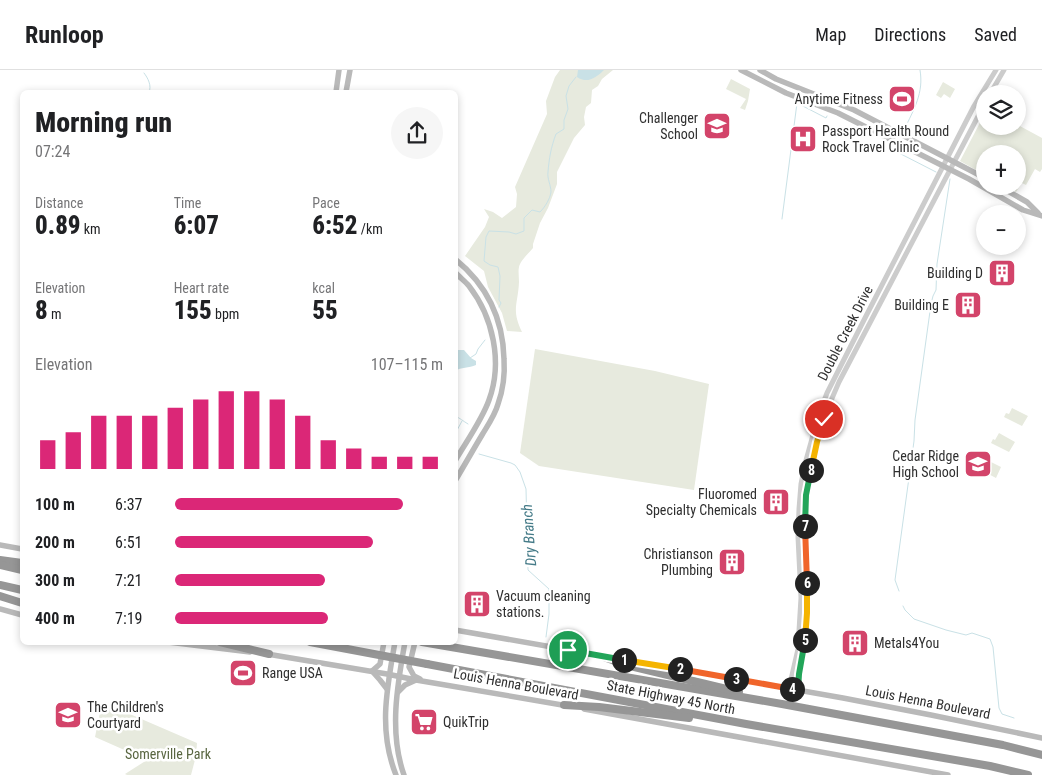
<!DOCTYPE html>
<meta charset="utf-8">
<style>
:root{--surface:#fff;--page:#f6f6f6;--text:#202124;--muted:#757577;--line:#e0e0e0;--accent:#db2777}
body{margin:0;font-family:"Roboto Condensed",sans-serif;background:var(--page);color:var(--text);height:100vh;display:flex;flex-direction:column;font-size:19px;white-space:nowrap}
*{box-sizing:border-box;margin:0}
p{font-size:16px;color:var(--muted)}
.icon{flex:none;width:28px;height:28px;fill:none;stroke:currentColor;stroke-width:2;stroke-linecap:round;stroke-linejoin:round}
.map{position:relative;flex:1;overflow:hidden}
.sheet{position:absolute;left:20px;top:20px;width:438px;height:555px;display:flex;flex-direction:column;background:var(--surface);border-radius:8px;box-shadow:0 2px 8px #0003}
.sheet>*{flex:none}
.tools{position:absolute;left:976px;top:15px;display:grid;gap:10px}
.tools a{display:grid;place-items:center;width:50px;height:50px;border-radius:50%;background:var(--surface);box-shadow:0 2px 8px #0003;font-size:25px}
.pin{position:absolute;display:grid;place-items:center;width:42px;height:42px;color:#fff;margin:-21px;border:2px solid #fff;border-radius:50%;box-shadow:0 1px 5px #0007}
.km{position:absolute;width:25px;height:25px;margin:-12px;border-radius:50%;background:#222;color:#fff;font-size:14px;line-height:25px;text-align:center}
.round{display:grid;place-items:center;flex:none;width:52px;height:52px;border-radius:26px;background:var(--page)}
.summary{display:flex;align-items:center;justify-content:space-between;height:85px;padding:0 15px}
h1{font-size:28px;font-weight:800;line-height:38px}
.stats{display:grid;grid-template-columns:repeat(3,1fr);gap:8px;height:85px;padding:5px 15px}
.stats div{display:grid;align-content:center}
.stats b{font-size:25px;font-weight:800}
.stats small{font-size:14px;font-weight:400}
.stats p{font-size:14px}
.chart{height:140px;padding:10px 15px}
.chart p{display:flex;justify-content:space-between}
.chart svg{width:100%;height:90px;margin-top:5px;stroke:var(--accent);stroke-width:6}
ul{padding:0 15px;list-style:none;font-size:16px}
li{display:grid;grid-template-columns:80px 60px 1fr;align-items:center;height:38px}
li i{height:12px;border-radius:6px;background:var(--accent)}
header{display:flex;align-items:center;gap:30px;box-sizing:border-box;height:70px;padding:0 25px;background:var(--surface);border-bottom:1px solid var(--line)}
header strong{font-size:24px}
nav{display:flex;gap:28px;margin-inline-start:auto;font-size:18px}
.map>svg:first-child{display:block}
.green{fill:#e7eade}
.water{fill:#c9e1e6}
.lines{fill:none;stroke-linecap:round;stroke-linejoin:round}
.stream{stroke:#c9e1e6;stroke-width:1}
.tertiary{stroke:#ccc;stroke-width:5}
.secondary{stroke:#b9b9b9;stroke-width:5.5}
.motorway{stroke:#969696;stroke-width:8}
.motorway-bridge{stroke:#969696;stroke-width:8}
.split-1-casing{stroke:#fff;stroke-width:10}
.split-2-casing{stroke:#fff;stroke-width:10}
.split-3-casing{stroke:#fff;stroke-width:10}
.split-4-casing{stroke:#fff;stroke-width:10}
.split-5-casing{stroke:#fff;stroke-width:10}
.split-6-casing{stroke:#fff;stroke-width:10}
.split-7-casing{stroke:#fff;stroke-width:10}
.split-8-casing{stroke:#fff;stroke-width:10}
.split-9-casing{stroke:#fff;stroke-width:10}
.split-1{stroke:#22a559;stroke-width:6}
.split-2{stroke:#f5b400;stroke-width:6}
.split-3{stroke:#f0652b;stroke-width:6}
.split-4{stroke:#f0652b;stroke-width:6}
.split-5{stroke:#22a559;stroke-width:6}
.split-6{stroke:#f5b400;stroke-width:6}
.split-7{stroke:#f0652b;stroke-width:6}
.split-8{stroke:#22a559;stroke-width:6}
.split-9{stroke:#f5b400;stroke-width:6}
.labels{text-anchor:middle;dominant-baseline:central;stroke-width:5;stroke-linejoin:round;paint-order:stroke}
.poi-label{font-size:14px;fill:#2f2f2f;stroke:#fff;text-anchor:end}
.street-label{font-size:14px;fill:#2f2f2f;stroke:#fff}
.park-label{font-size:14px;fill:#596641;stroke:#fff}
.water-label{font-size:15px;font-style:italic;fill:#457b88;stroke:#fff}
</style>
<header>
<strong>Runloop</strong>
<nav><a>Map</a><a>Directions</a><a>Saved</a></nav>
</header>
<div class="map">
<svg width="1042" height="705" viewBox="0 0 1042 705">
<rect width="100%" height="100%" fill="#fff"/>
<g class="green">
<path d="M560 0H613L602 9 598 16 592 20 591 33 586 37 584 47 585 55 574 68 557 102V114L548 138 540 153 533 174V178C529 183 520 191 519 197 518 201 519 207 519 212 518 235 511 239 522 262L507 261 502 243 488 217 484 201 465 186 485 157 489 147 484 139 493 142 502 148 516 137 517 124 515 117 547 44 546 31 555 7Z"/>
<polygon points="731,9 750,19 748,31 745,40 740,38 746,29 726,19"/>
<polygon points="943,12 955,19 950,28 944,24 941,28 936,25"/>
<polygon points="985,43 985,56 1018,56 1018,55 1042,68 1042,99 1040,102 1035,99 1026,115 1022,113 1016,122 1005,116 1018,116 1018,84 985,84 985,105 960,91"/>
<polygon points="535,279 655,301 709,314 694,420 539,396 520,383"/>
<polygon points="1012,338 1028,346 1022,356 1004,347 1006,343 1009,344"/>
<polygon points="999,363 1015,372 1009,382 991,373 993,369 995,370"/>
<polygon points="985,389 1001,397 996,408 977,398 979,395 982,396"/>
<polygon points="102,632 197,673 196,686 191,705 127,705 125,704 147,690 95,667"/>
</g>
<g class="water">
<path d="M578 0H604C596 8 587 14 577 7Z"/>
<path d="M456 280H464L471 288 476 291V295C469 298 461 297 455 301V282Z"/>
</g>
<g class="lines">
<g class="stream">
<path d="M144 3C148 8 152 16 149 22"/>
<path d="M904 60C914 39 924 23 920 0"/>
<polyline points="896,78 897,82 936,102"/>
<polyline points="782,149 797,33 826,48 827,46"/>
<path d="M499 237 501 233 499 230 500 206 498 197 490 195 484 191 486 167 489 161 509 162 516 164 524 161V148L532 140 540 142C545 137 550 129 551 122 551 115 547 109 548 102 549 89 551 77 556 64L564 59V50L568 39 566 26 569 16 576 7"/>
<polyline points="470,288 476,284 478,279 485,270"/>
<polyline points="455,314 457,319 457,323 455,324"/>
<path d="M455 346C460 348 463 351 468 354"/>
<polyline points="455,364 462,351"/>
<polyline points="479,384 511,393 515,395 520,402 526,419 528,500 549,519 549,544 546,567"/>
<polyline points="899,521 895,510 914,371 915,350 931,234 933,226 936,220 937,194 950,109"/>
<polyline points="903,536 905,540 914,549 946,560 966,565 972,563 990,569 993,577 999,638 1002,644 1014,648"/>
</g>
<g class="tertiary">
<polyline points="990,24 1004,0"/>
<polyline points="789,618 798,579 799,561 801,528 798,467 799,439 801,414 805,394 818,347 827,323 865,248 974,36 996,0"/>
<path d="M798 620V614C801 590 807 567 807 543 809 503 802 464 806 425 810 386 823 348 839 312L985 33"/>
</g>
<g class="secondary">
<polyline points="741,0 786,23 838,43 969,109 1023,140 1042,146"/>
<polyline points="760,0 776,9 854,40 985,108"/>
<polyline points="336,22 339,0"/>
<polyline points="346,22 350,0"/>
<polyline points="999,116 1027,132 1038,143"/>
<path d="M455 189C487 215 503 248 504 289 505 304 503 320 498 334 495 345 488 355 482 365 473 380 464 396 455 411"/>
<path d="M455 202C459 207 465 211 469 216 493 247 503 292 489 330 482 350 466 372 455 391"/>
<polyline points="0,475 22,479"/>
<polyline points="0,539 22,545"/>
<polyline points="455,560 603,586"/>
<polyline points="168,572 250,582"/>
<path d="M395 572C387 618 378 660 396 705"/>
<polyline points="415,572 409,597 414,606 420,609"/>
<polyline points="267,584 387,604 416,610 568,636"/>
<polyline points="615,588 843,628 931,645 1042,668"/>
<polyline points="372,601 380,594 384,572"/>
<polyline points="372,601 380,610 387,619"/>
<polyline points="398,622 405,615 416,610"/>
<polyline points="584,639 948,705"/>
<path d="M404 705C389 663 397 616 405 572"/>
</g>
<g class="motorway">
<polyline points="0,490 22,493"/>
<polyline points="0,495 22,500"/>
<polyline points="0,515 22,520"/>
<polyline points="0,526 22,533"/>
<polyline points="220,572 269,584"/>
<polyline points="422,572 782,634 1003,675 1042,685"/>
<polyline points="601,586 626,595 739,622"/>
<polyline points="427,594 746,654 990,696 1028,705"/>
<polyline points="564,635 599,637 689,648"/>
</g>
<polyline class="motorway-bridge" points="310,572 427,594"/>
</g>
<g class="lines">
<g class="split-1-casing">
<polyline id="split-1" points="568,580 624,590"/>
</g>
<g class="split-2-casing">
<polyline id="split-2" points="624,590 680,599"/>
</g>
<g class="split-3-casing">
<polyline id="split-3" points="680,599 736,609"/>
</g>
<g class="split-4-casing">
<polyline id="split-4" points="736,609 792,619"/>
</g>
<g class="split-5-casing">
<polyline id="split-5" points="792,619 798,620 799,604 805,570"/>
</g>
<g class="split-6-casing">
<polyline id="split-6" points="805,570 807,543 807,513"/>
</g>
<g class="split-7-casing">
<polyline id="split-7" points="805,456 807,513"/>
</g>
<g class="split-8-casing">
<polyline id="split-8" points="805,456 806,425 811,400"/>
</g>
<g class="split-9-casing">
<polyline id="split-9" points="811,400 817,372 824,349"/>
</g>
<use href="#split-1" class="split-1"/>
<use href="#split-2" class="split-2"/>
<use href="#split-3" class="split-3"/>
<use href="#split-4" class="split-4"/>
<use href="#split-5" class="split-5"/>
<use href="#split-6" class="split-6"/>
<use href="#split-7" class="split-7"/>
<use href="#split-8" class="split-8"/>
<use href="#split-9" class="split-9"/>
</g>
<defs>
<g id="stadium-square" transform="scale(1.4375)"><rect x="-9" y="-9" width="18" height="18" rx="4" fill="#d3446a" stroke="#fff"/><path d="M0-5a6.5 5 0 1 0 0 10a6.5 5 0 1 0 0-10ZM-3.5-1.8h7v3.6h-7Z" fill="#fff"/></g>
<g id="school-square" transform="scale(1.4375)"><rect x="-9" y="-9" width="18" height="18" rx="4" fill="#d3446a" stroke="#fff"/><path d="M0-5L7-2L0 1L-7-2ZM-4 1L0 2.5L4 1V4Q0 6-4 4Z" fill="#fff"/></g>
<g id="hospital-square" transform="scale(1.4375)"><rect x="-9" y="-9" width="18" height="18" rx="4" fill="#d3446a" stroke="#fff"/><path d="M-5-5h3v3.5h4V-5h3V5h-3V1.5h-4V5h-3Z" fill="#fff"/></g>
<g id="building-square" transform="scale(1.4375)"><rect x="-9" y="-9" width="18" height="18" rx="4" fill="#d3446a" stroke="#fff"/><path d="M-4-6H4V6H1V3H-1V6H-4ZM-2.5-4.3h1.7v1.8h-1.7ZM.8-4.3h1.7v1.8H.8ZM-2.5-1h1.7V.8h-1.7ZM.8-1h1.7V.8H.8Z" fill="#fff"/></g>
<g id="supermarket-square" transform="scale(1.4375)"><rect x="-9" y="-9" width="18" height="18" rx="4" fill="#d3446a" stroke="#fff"/><path d="M-6-5.5h2.5l.6 2H6L4.5 2H-2.5L-4.4-4H-6ZM-1.5 3.2a1.3 1.3 0 1 0 .1 0ZM3 3.2a1.3 1.3 0 1 0 .1 0Z" fill="#fff"/></g>
</defs>
<g fill-rule="evenodd">
<use href="#stadium-square" x="902" y="29"/>
<use href="#school-square" x="717" y="56"/>
<use href="#hospital-square" x="803" y="69"/>
<use href="#building-square" x="1002" y="203"/>
<use href="#building-square" x="968" y="235"/>
<use href="#school-square" x="978" y="394"/>
<use href="#building-square" x="776" y="432"/>
<use href="#building-square" x="732" y="492"/>
<use href="#building-square" x="477" y="534"/>
<use href="#building-square" x="855" y="573"/>
<use href="#stadium-square" x="243" y="603"/>
<use href="#school-square" x="68" y="645"/>
<use href="#supermarket-square" x="424" y="652"/>
</g>
<g class="labels">
<g class="poi-label">
<text x="883" y="29">Anytime Fitness</text>
<text x="698" y="48">Challenger<tspan x="698" dy="16">School</tspan></text>
<text x="822" y="61" text-anchor="start">Passport Health Round<tspan x="822" dy="16">Rock Travel Clinic</tspan></text>
<text x="983" y="203">Building D</text>
<text x="949" y="235">Building E</text>
<text x="959" y="386">Cedar Ridge<tspan x="959" dy="16">High School</tspan></text>
<text x="757" y="424">Fluoromed<tspan x="757" dy="16">Specialty Chemicals</tspan></text>
<text x="713" y="484">Christianson<tspan x="713" dy="16">Plumbing</tspan></text>
<text x="496" y="526" text-anchor="start">Vacuum cleaning<tspan x="496" dy="16">stations.</tspan></text>
<text x="874" y="573" text-anchor="start">Metals4You</text>
<text x="262" y="603" text-anchor="start">Range USA</text>
<text x="87" y="637" text-anchor="start">The Children's<tspan x="87" dy="16">Courtyard</tspan></text>
<text x="443" y="652" text-anchor="start">QuikTrip</text>
</g>
<g class="street-label">
<text transform="translate(845 263) rotate(-63)">Double Creek Drive</text>
<text transform="translate(516 614) rotate(10)">Louis Henna Boulevard</text>
<text transform="translate(671 627) rotate(11)">State Highway 45 North</text>
<text transform="translate(928 632) rotate(11)">Louis Henna Boulevard</text>
</g>
<g class="park-label">
<text x="168" y="684">Somerville Park</text>
</g>
<g class="water-label">
<text transform="translate(529 465) rotate(-94)">Dry Branch</text>
</g>
</g>
</svg>
<div class="tools">
<a><svg class="icon" aria-label="layers" viewBox="0 0 24 24"><path d="M12 4l9 5-9 5-9-5zM3 14l9 5 9-5"/></svg></a>
<a>+</a>
<a>−</a>
</div>
<div class="pin" style="left:568px;top:580px;background:#1e9e55"><svg class="icon" aria-label="arrive" viewBox="0 0 24 24"><path d="M6 21V4h12l-3 4 3 4H6"/></svg></div>
<div class="pin" style="left:824px;top:349px;background:#d93025"><svg class="icon" aria-label="check" viewBox="0 0 24 24"><path d="M5 12l5 5 9-10"/></svg></div>
<b class="km" style="left:624px;top:590px">1</b>
<b class="km" style="left:680px;top:599px">2</b>
<b class="km" style="left:736px;top:609px">3</b>
<b class="km" style="left:792px;top:619px">4</b>
<b class="km" style="left:805px;top:570px">5</b>
<b class="km" style="left:807px;top:513px">6</b>
<b class="km" style="left:805px;top:456px">7</b>
<b class="km" style="left:811px;top:400px">8</b>
<section class="sheet">
<div class="summary"><div><h1>Morning run</h1><p>07:24</p></div><a class="round"><svg class="icon" aria-label="share" viewBox="0 0 24 24"><path d="M12 15V3M7 8l5-5 5 5M5 13v7h14v-7"/></svg></a></div>
<div class="stats">
<div><p>Distance</p><b>0.89<small> km</small></b></div>
<div><p>Time</p><b>6:07</b></div>
<div><p>Pace</p><b>6:52<small> /km</small></b></div>
</div>
<div class="stats">
<div><p>Elevation</p><b>8<small> m</small></b></div>
<div><p>Heart rate</p><b>155<small> bpm</small></b></div>
<div><p>kcal</p><b>55</b></div>
</div>
<div class="chart"><p><span>Elevation</span>107–115 m</p>
<svg viewBox="0 0 160 44" preserveAspectRatio="none"><path d="M5 44V30M15 44V26M25 44V18M35 44V18M45 44V18M55 44V14M65 44V10M75 44V6M85 44V6M95 44V10M105 44V18M115 44V30M125 44V34M135 44V38M145 44V38M155 44V38"/></svg>
</div>
<ul>
<li><b>100 m</b>6:37<i style="width:85%"></i></li>
<li><b>200 m</b>6:51<i style="width:74%"></i></li>
<li><b>300 m</b>7:21<i style="width:56%"></i></li>
<li><b>400 m</b>7:19<i style="width:57%"></i></li>
</ul>
</section>
</div>
